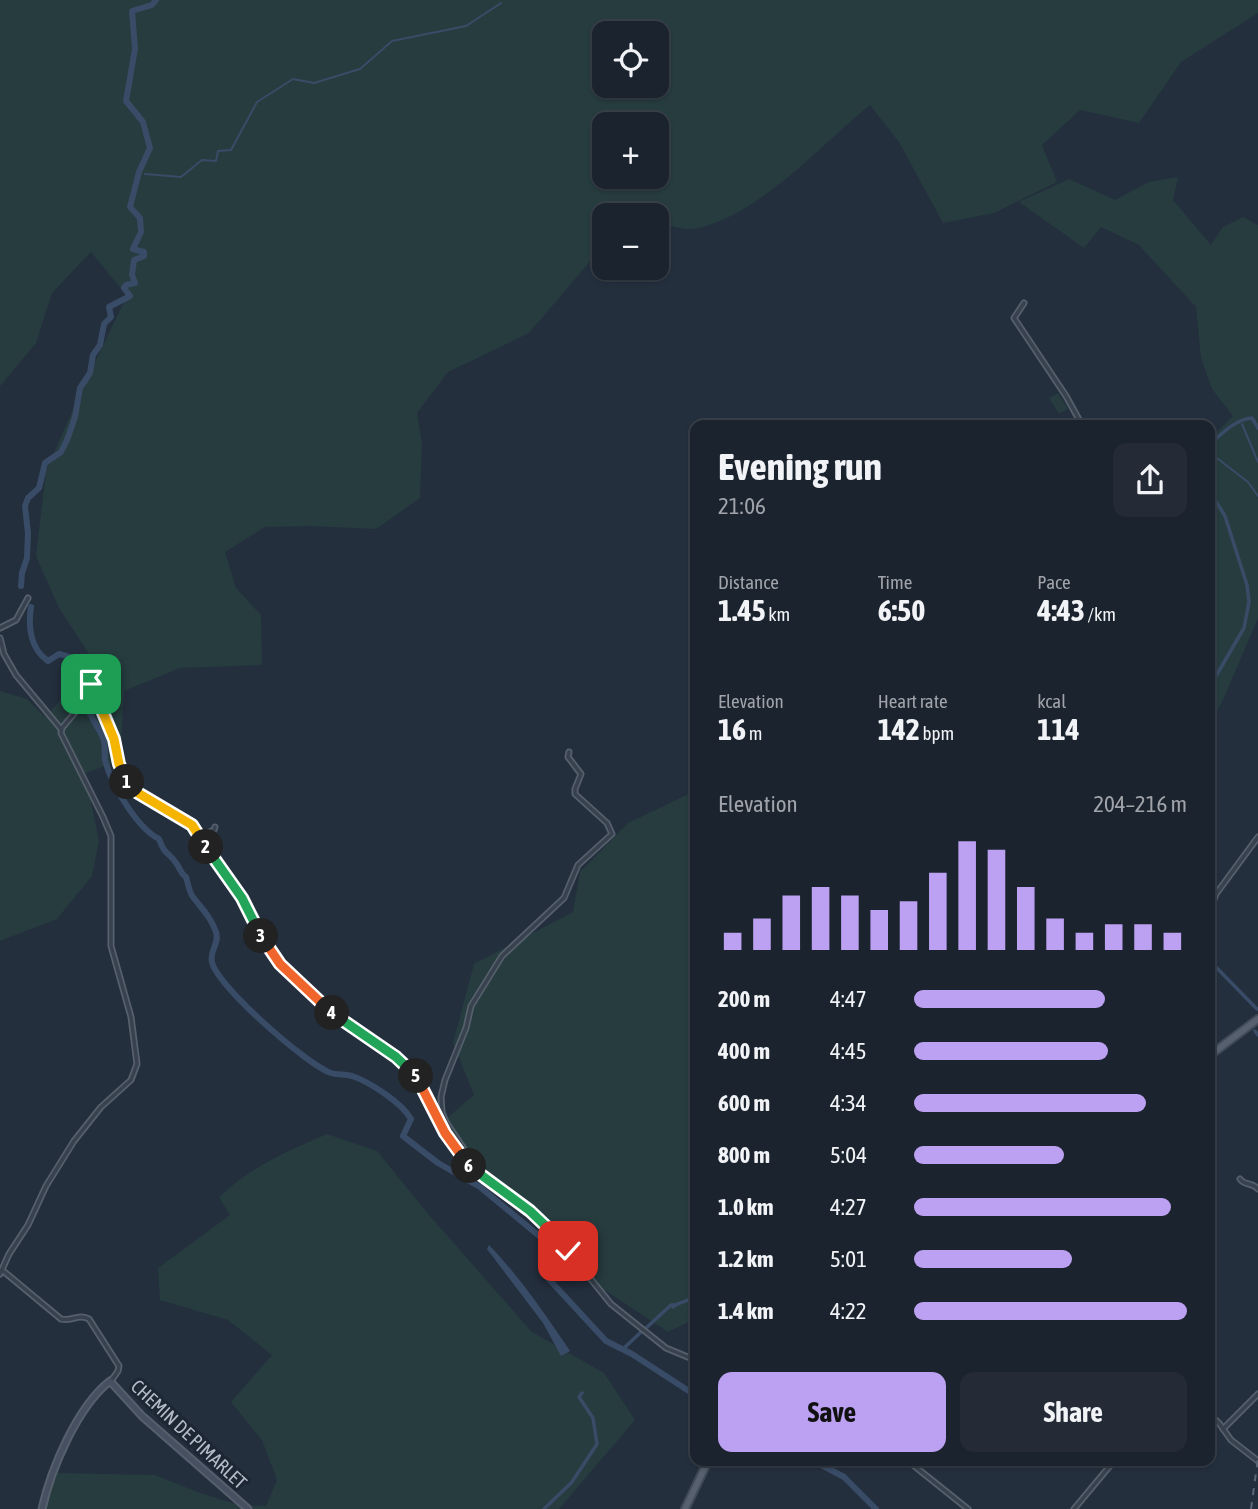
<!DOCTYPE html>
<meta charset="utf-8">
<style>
:root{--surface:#1b232e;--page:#242b36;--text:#f1f3f6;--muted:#a0a4aa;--line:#39404a;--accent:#bca0f2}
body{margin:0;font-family:"Asap Condensed",sans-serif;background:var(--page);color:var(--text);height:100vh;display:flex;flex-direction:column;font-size:26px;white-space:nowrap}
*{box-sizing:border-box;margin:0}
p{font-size:23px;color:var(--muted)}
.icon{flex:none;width:38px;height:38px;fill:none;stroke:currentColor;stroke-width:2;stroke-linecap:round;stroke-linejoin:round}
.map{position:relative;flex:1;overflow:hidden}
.drawer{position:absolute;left:690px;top:420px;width:525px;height:1046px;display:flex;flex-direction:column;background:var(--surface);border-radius:14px;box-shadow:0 2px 5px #0004,0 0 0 2px var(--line)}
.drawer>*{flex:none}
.tools{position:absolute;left:592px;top:21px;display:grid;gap:14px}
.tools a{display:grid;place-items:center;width:77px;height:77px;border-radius:14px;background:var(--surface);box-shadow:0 2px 5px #0004,0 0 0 2px var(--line);font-size:35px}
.pin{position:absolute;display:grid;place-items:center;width:60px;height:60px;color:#fff;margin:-30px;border-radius:14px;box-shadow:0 4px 10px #0006}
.km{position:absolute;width:35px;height:35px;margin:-18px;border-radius:50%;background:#222;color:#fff;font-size:19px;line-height:35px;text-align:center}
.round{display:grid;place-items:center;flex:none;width:74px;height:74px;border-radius:14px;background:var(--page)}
.headline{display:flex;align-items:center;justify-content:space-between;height:119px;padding:0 28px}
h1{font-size:38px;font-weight:700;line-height:52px}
.metrics{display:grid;grid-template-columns:repeat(3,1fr);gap:10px;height:119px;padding:7px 28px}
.metrics div{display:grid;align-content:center}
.metrics b{font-size:30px;font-weight:700}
.metrics small{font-size:19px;font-weight:400}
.metrics p{font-size:19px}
.chart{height:196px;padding:14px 28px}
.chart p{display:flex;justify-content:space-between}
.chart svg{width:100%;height:126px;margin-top:7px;stroke:var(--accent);stroke-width:6}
.cta{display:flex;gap:14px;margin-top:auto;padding:14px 28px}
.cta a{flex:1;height:80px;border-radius:14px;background:var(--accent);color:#111;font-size:28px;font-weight:700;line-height:80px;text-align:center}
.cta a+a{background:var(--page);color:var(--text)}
ul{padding:0 28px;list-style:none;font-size:23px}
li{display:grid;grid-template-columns:112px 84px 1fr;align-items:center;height:52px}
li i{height:18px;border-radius:9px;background:var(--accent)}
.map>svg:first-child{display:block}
.green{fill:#263c3f;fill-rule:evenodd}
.water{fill:#394c67}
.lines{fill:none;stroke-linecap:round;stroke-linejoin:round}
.stream{stroke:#394c67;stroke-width:2}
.canal{stroke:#394c67;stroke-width:3.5}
.river{stroke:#394c67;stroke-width:6}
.street-casing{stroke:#565f6c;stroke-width:7}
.secondary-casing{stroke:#565f6c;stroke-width:9}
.primary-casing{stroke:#414a57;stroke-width:10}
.street{stroke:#38414e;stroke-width:3.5}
.secondary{stroke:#465061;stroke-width:5}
.primary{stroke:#56606e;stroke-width:6}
.rail{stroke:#5a6575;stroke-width:2;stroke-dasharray:7 7;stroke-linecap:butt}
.split-1-casing{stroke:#fff;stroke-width:14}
.split-2-casing{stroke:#fff;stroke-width:14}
.split-3-casing{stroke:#fff;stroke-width:14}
.split-4-casing{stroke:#fff;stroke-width:14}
.split-5-casing{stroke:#fff;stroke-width:14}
.split-6-casing{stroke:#fff;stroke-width:14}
.split-7-casing{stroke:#fff;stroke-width:14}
.split-8-casing{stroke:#fff;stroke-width:14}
.split-1{stroke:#f5b400;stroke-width:9}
.split-2{stroke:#f5b400;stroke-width:9}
.split-3{stroke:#22a559;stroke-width:9}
.split-4{stroke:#f0652b;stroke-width:9}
.split-5{stroke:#22a559;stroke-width:9}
.split-6{stroke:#f0652b;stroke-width:9}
.split-7{stroke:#22a559;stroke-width:9}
.split-8{stroke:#f5b400;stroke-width:9}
.labels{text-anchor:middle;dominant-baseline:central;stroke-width:6;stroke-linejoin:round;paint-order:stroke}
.street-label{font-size:19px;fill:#b4bcc9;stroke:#1d2633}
</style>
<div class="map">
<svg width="1258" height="1509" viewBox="0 0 1258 1509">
<rect width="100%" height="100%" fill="#242f3e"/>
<g class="green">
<path d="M0 0H1258V13L1181 62 1139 123 1080 110 1042 145 1057 182 994 213 943 223 899 142 870 105C821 145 761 213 699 228 688 231 672 226 661 224L656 226V215H604V245L529 333 448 372 417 413 422 443 420 498 376 529 311 526 265 527 225 552 236 588 261 615 262 665 180 668 124 691 120 763 117 762 85 773 99 841 92 876 57 919 0 941V691L27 699 45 717 95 663 59 608 36 556 46 471 82 389 127 296 91 252 52 293 36 343 0 386ZM604 33H656V86H604ZM604 124H656V177H604Z"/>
<polygon points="1178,177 1173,200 1211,245 1223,227 1243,217 1258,225 1258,618 1223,700 1209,726 1209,440 1233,416 1212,389 1201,358 1196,307 1139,245 1101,227 1084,248 1019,202 1069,179 1115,200 1149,182"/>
<polygon points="1058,393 1068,409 1059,414 1049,398"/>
<polygon points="695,791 695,1319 668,1332 600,1287 568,1245 535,1210 505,1189 440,1124 474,1095 453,1043 474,964 573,912 580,872 628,823"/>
<path d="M327 1134 377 1151 429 1215 532 1332 604 1373 635 1420 559 1509H39L48 1499 55 1473 155 1475 200 1493 239 1505 266 1506 277 1480 262 1440 231 1402 272 1355 228 1320 160 1300 158 1268 230 1215 219 1197C252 1166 286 1152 327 1134Z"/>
</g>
<path class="water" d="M489 1245C520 1277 545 1314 570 1351L561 1356 543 1323 487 1249Z"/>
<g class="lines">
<g class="stream">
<polyline points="145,174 181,177 202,160 216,161 218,151 231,150 257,102 293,79 314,83 360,69 392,41 466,26 501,3"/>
<polyline points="138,178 140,177"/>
<polyline points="1242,424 1258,462"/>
<polyline points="1209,452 1248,482 1258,496"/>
</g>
<g class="canal">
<path d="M1209 445C1221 434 1236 419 1252 418L1258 428"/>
<polyline points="1209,490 1225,516 1247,585 1249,602 1244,628 1209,688"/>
<polyline points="1209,960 1257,1009"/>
<polyline points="1255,1031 1258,1035"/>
<path d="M673 1307C679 1301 688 1303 695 1295"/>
<polyline points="645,1329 671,1305 675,1305"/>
<polyline points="623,1349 641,1332"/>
<polyline points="544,1509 572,1482 597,1444 593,1418 579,1397 582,1393"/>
</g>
<g class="river">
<polyline points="21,586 22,573 27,558 28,533 25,506 28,498 39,488 45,463 61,452 67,440 75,417 80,388 90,373 93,355 100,345 104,324 111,317 109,307 130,296 124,288 126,285 135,283 132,275 134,260 144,256 144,252 133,249 141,232 140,218 130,207 139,172 150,148 143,122 126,101 135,49 132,11 152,5 156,0"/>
<path d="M31 607C28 626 30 649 48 661L59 654C75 657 84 665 93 677"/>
<path d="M86 688C82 710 95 719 103 738 106 745 104 753 105 760 111 784 137 828 159 839 165 856 169 852 176 863 181 869 179 872 186 877 188 883 189 892 193 897 202 909 211 917 216 932 220 944 209 950 212 962 216 985 307 1065 331 1073 337 1075 345 1074 352 1076 370 1082 402 1103 411 1119L403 1136 438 1163 480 1187 544 1240 546 1276 606 1341 632 1354 695 1395"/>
<polyline points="814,1461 844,1477 876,1509"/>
</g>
<g class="street-casing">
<g id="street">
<polyline points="1024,303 1014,318 1066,396 1082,425"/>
<polyline points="0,628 16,620 28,598"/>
<polyline points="0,638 4,654 16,675 61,729"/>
<polyline points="200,836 214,830 215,827"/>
<polyline points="1209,913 1216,894 1258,837"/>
<polyline points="469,1166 468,1155 446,1122 442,1112 441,1097 445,1080 466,1028 471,1006 502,956 564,898 578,865 612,834 607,823 575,794 575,789 581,774 568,757 569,752"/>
<path d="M1240 1179C1245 1186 1252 1182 1258 1189"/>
<path d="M2 1270 61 1319C71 1322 79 1313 89 1319L119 1366 118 1371 111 1381"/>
<path d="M0 1274 9 1254 28 1225 46 1186 74 1141 101 1107 131 1080 137 1064 131 1017 111 946V836L103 817 61 733 62 728 77 710V689L87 681C97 688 111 727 115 740 118 755 118 770 127 783 137 796 176 815 192 825L213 859 242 898 257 931 280 964 336 1016 396 1057 414 1074 424 1090 434 1114 466 1163 536 1216 568 1251 611 1304 666 1348 695 1360"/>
<polyline points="1209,1414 1219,1423 1231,1440 1258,1461"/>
<polyline points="1223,1429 1258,1394"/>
<polyline points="908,1461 968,1509"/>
<polyline points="1074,1509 1114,1461"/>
</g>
</g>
<g class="secondary-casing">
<path id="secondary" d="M42 1509C51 1469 77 1407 110 1381L142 1416 248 1509"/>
</g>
<g class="primary-casing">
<g id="primary">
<polyline points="1209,1056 1258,1019"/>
<polyline points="685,1509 708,1461"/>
</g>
</g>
<use href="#street" class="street"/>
<use href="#secondary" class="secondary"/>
<use href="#primary" class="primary"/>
<polyline class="rail" points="1251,1509 1258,1458"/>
</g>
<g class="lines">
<g class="split-1-casing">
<polyline id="split-1" points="91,684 114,739 119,764 127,782"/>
</g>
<g class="split-2-casing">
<polyline id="split-2" points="127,782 138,793 192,825 206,847"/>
</g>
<g class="split-3-casing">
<polyline id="split-3" points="206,847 242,898 261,936"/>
</g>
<g class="split-4-casing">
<polyline id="split-4" points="261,936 280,964 332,1013"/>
</g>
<g class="split-5-casing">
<polyline id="split-5" points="332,1013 396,1057 416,1076"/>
</g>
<g class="split-6-casing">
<polyline id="split-6" points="416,1076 445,1133 469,1166"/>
</g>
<g class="split-7-casing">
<polyline id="split-7" points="469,1166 530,1211 551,1231"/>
</g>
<g class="split-8-casing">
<polyline id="split-8" points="551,1231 568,1251"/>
</g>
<use href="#split-1" class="split-1"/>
<use href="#split-2" class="split-2"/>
<use href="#split-3" class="split-3"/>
<use href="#split-4" class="split-4"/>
<use href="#split-5" class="split-5"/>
<use href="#split-6" class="split-6"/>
<use href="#split-7" class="split-7"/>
<use href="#split-8" class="split-8"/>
</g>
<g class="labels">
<g class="street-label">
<text transform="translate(189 1434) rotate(43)">CHEMIN DE PIMARLET</text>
</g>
</g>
</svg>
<div class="tools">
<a><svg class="icon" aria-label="locate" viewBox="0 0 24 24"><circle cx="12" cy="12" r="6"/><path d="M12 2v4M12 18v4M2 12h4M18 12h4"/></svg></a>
<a>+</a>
<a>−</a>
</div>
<div class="pin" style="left:91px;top:684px;background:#1e9e55"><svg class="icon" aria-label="arrive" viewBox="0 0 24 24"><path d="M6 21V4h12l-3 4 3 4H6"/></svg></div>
<div class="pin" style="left:568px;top:1251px;background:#d93025"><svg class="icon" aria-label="check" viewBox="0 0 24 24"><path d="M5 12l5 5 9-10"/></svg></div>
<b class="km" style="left:127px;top:782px">1</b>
<b class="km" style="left:206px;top:847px">2</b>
<b class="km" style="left:261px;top:936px">3</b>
<b class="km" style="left:332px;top:1013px">4</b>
<b class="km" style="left:416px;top:1076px">5</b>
<b class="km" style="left:469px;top:1166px">6</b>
<section class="drawer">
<div class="headline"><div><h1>Evening run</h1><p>21:06</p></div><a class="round"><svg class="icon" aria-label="share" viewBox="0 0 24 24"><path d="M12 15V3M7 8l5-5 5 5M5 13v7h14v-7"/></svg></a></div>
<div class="metrics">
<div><p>Distance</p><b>1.45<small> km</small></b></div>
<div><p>Time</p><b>6:50</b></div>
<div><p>Pace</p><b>4:43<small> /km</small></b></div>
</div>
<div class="metrics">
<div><p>Elevation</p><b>16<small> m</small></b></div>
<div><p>Heart rate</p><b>142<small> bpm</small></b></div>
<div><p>kcal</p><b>114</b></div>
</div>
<div class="chart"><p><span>Elevation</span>204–216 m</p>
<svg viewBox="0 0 160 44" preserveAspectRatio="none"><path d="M5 44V38M15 44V33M25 44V25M35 44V22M45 44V25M55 44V30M65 44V27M75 44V17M85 44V6M95 44V9M105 44V22M115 44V33M125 44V38M135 44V35M145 44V35M155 44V38"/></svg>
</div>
<ul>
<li><b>200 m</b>4:47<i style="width:70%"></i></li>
<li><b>400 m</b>4:45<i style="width:71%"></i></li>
<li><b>600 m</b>4:34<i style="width:85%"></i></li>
<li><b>800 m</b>5:04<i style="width:55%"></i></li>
<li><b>1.0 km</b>4:27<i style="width:94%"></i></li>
<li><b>1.2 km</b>5:01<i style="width:58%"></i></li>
<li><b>1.4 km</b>4:22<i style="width:100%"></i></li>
</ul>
<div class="cta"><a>Save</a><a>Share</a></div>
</section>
</div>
